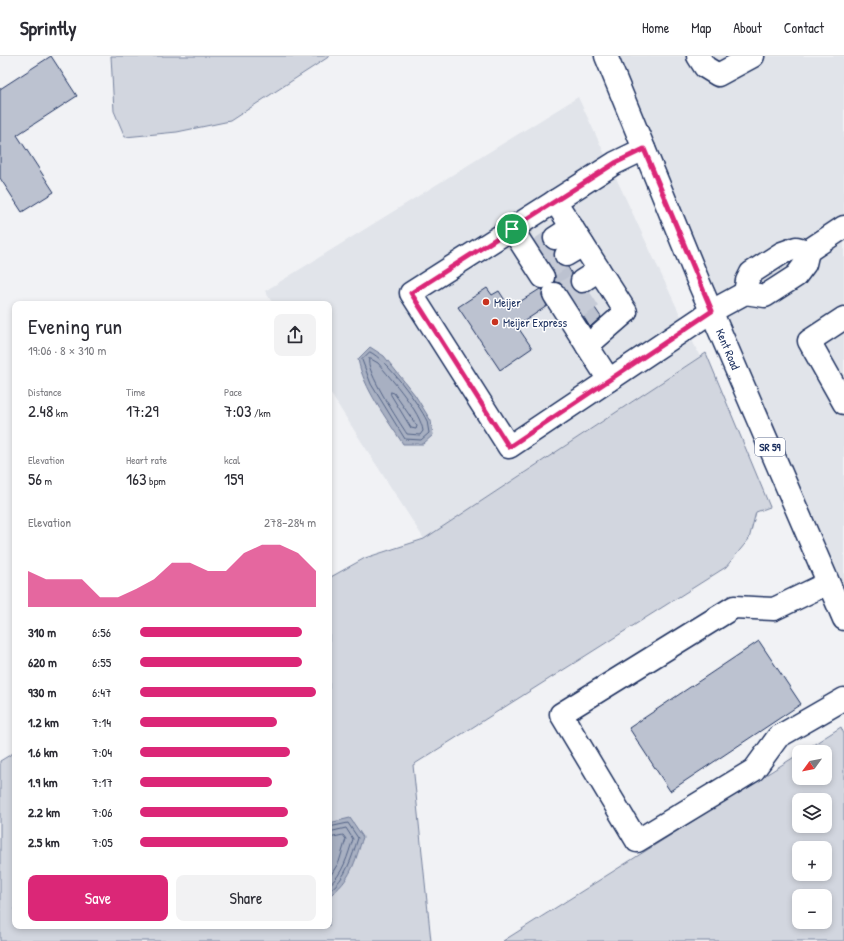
<!DOCTYPE html>
<meta charset="utf-8">
<style>
:root{--surface:#fff;--page:#f2f2f3;--text:#2b2b33;--muted:#7c7c81;--line:#e1e1e2;--accent:#db2777}
body{margin:0;font-family:"Patrick Hand",sans-serif;background:var(--page);color:var(--text);height:100vh;display:flex;flex-direction:column;font-size:15px;white-space:nowrap}
*{box-sizing:border-box;margin:0}
p{font-size:13px;color:var(--muted)}
.icon{flex:none;width:22px;height:22px;fill:none;stroke:currentColor;stroke-width:2;stroke-linecap:round;stroke-linejoin:round}
.map{position:relative;flex:1;overflow:hidden}
.sheet{position:absolute;left:12px;top:245px;width:320px;height:628px;display:flex;flex-direction:column;background:var(--surface);border-radius:8px;box-shadow:0 2px 6px #0003}
.sheet>*{flex:none}
.needle{width:26px;rotate:237deg}
.tools{position:absolute;left:792px;top:689px;display:grid;gap:8px}
.tools a{display:grid;place-items:center;width:40px;height:40px;border-radius:8px;background:var(--surface);box-shadow:0 2px 6px #0003;font-size:20px}
.pin{position:absolute;display:grid;place-items:center;width:34px;height:34px;color:#fff;margin:-17px;border:2px solid #fff;border-radius:50%;box-shadow:0 1px 4px #0007}
.round{display:grid;place-items:center;flex:none;width:42px;height:42px;border-radius:8px;background:var(--page)}
.head{display:flex;align-items:center;justify-content:space-between;height:68px;padding:0 16px}
h1{font-size:22px;font-weight:600;line-height:30px}
.figures{display:grid;grid-template-columns:repeat(3,1fr);gap:6px;height:68px;padding:4px 16px}
.figures div{display:grid;align-content:center}
.figures b{font-size:17px;font-weight:600}
.figures small{font-size:11px;font-weight:400}
.figures p{font-size:11px}
.chart{height:112px;padding:8px 16px}
.chart p{display:flex;justify-content:space-between}
.chart svg{width:100%;height:72px;margin-top:4px;fill:var(--accent);opacity:.7}
.primary-button{display:flex;gap:8px;margin-top:auto;padding:8px 16px}
.primary-button a{flex:1;height:46px;border-radius:8px;background:var(--accent);color:#fff;font-size:16px;font-weight:600;line-height:46px;text-align:center}
.primary-button a+a{background:var(--page);color:var(--text)}
ul{padding:0 16px;list-style:none;font-size:13px}
li{display:grid;grid-template-columns:64px 48px 1fr;align-items:center;height:30px}
li i{height:10px;border-radius:5px;background:var(--accent)}
header{display:flex;align-items:center;gap:24px;box-sizing:border-box;height:56px;padding:0 20px;background:var(--surface);border-bottom:1px solid var(--line)}
header strong{font-size:19px}
nav{display:flex;gap:22px;margin-inline-start:auto;font-size:14px}
.map>svg:first-child{display:block}
.built{fill:#e1e4ea}
.green{fill:#d2d6df;stroke:#76829e;fill-rule:evenodd}
.water{fill:#a8b0c2;stroke:#707c9a}
.lines{fill:none;stroke-linecap:round;stroke-linejoin:round}
.shore{stroke:#536386;stroke-width:1}
.building{fill:#bcc2d0;stroke:#1b2f5e}
.minor-tunnel{stroke:#c6cbd7;stroke-width:22;stroke-dasharray:22 11;stroke-linecap:butt}
.minor-casing{stroke:#1b2f5e;stroke-width:25}
.major-casing{stroke:#1b2f5e;stroke-width:25}
.minor{stroke:#fff;stroke-width:22}
.major{stroke:#fff;stroke-width:22}
.route-casing{stroke:#fff;stroke-width:8}
.route{stroke:#db2777;stroke-width:5}
.poi-dot{fill:#c8321e;stroke:#fff;stroke-width:1.5}
.labels{text-anchor:middle;dominant-baseline:central;stroke-width:3;stroke-linejoin:round;paint-order:stroke}
.shield{fill:#fff;stroke:#5f6d8e;stroke-width:1}
.shield-label{font-size:11px;font-weight:bold;fill:#1b2f5e}
.poi-label{font-size:12px;fill:#1b2f5e;stroke:#fff;text-anchor:start}
.street-label{font-size:12px;fill:#1b2f5e;stroke:#fff}
</style>
<header>
<strong>Sprintly</strong>
<nav><a>Home</a><a>Map</a><a>About</a><a>Contact</a></nav>
</header>
<div class="map">
<svg width="844" height="885" viewBox="0 0 844 885">
<rect width="100%" height="100%" fill="#f1f2f5"/>
<filter id="ink" filterUnits="userSpaceOnUse"><feTurbulence type="fractalNoise" baseFrequency=".025" numOctaves="2"/><feDisplacementMap in="SourceGraphic" scale="8" xChannelSelector="R" yChannelSelector="G"/><feConvolveMatrix kernelMatrix="1 2 1 2 8 2 1 2 1" color-interpolation-filters="sRGB"/></filter>
<g filter="url(#ink)">
<g class="built">
<polygon points="614,0 844,0 844,547"/>
<polygon points="578,41 700,301 424,483 329,335 329,248 273,248 265,235"/>
</g>
<g class="green">
<polygon points="111,0 330,0 230,65 177,76 125,81 114,55"/>
<polygon points="706,297 770,451 756,456 749,483 726,511 413,709 431,885 0,885 0,705 15,696 15,870 329,870 329,522 365,502 424,483"/>
<path d="M841 671 844 678V885H503L799 698V722H825V696H802ZM799 744H825V770H799ZM799 792H825V818H799ZM799 840H825V866H799Z"/>
</g>
<g class="water">
<path d="M370 291 384 300 415 339 431 365 433 379 423 388H403C387 363 363 332 358 303Z"/>
<path d="M350 762 363 781C355 805 351 825 329 840V767Z"/>
</g>
<g class="lines">
<g class="shore">
<path d="M370 296C386 303 419 348 427 365 428 369 428 373 429 377L421 384 405 383 371 328 362 304Z"/>
<path d="M369 303H371L378 307C391 323 421 356 423 375L420 379 407 378C400 367 364 313 369 303Z"/>
<polygon points="391,336 394,337 417,370 416,373 411,372 391,339"/>
<path d="M329 771 348 767 358 782C352 801 346 823 329 835"/>
<path d="M329 776 346 772 353 783C348 798 343 819 329 829"/>
<polyline points="329,782 343,779 346,783 339,806 329,822"/>
</g>
</g>
<g class="building">
<polygon points="51,0 77,40 17,79 54,136 22,156 0,122 0,33"/>
<polygon points="543,180 545,189 549,193 555,194 554,199 555,206 560,210 568,211 572,218 570,225 572,232 577,236 585,237 601,261 590,271 565,231 560,227 554,226 555,220 554,215 535,185"/>
<polygon points="487,232 492,239 499,235 510,252 540,233 543,233 542,239 547,250 517,270 532,292 500,314 458,251"/>
<polygon points="759,585 801,648 670,735 629,672"/>
</g>
<g class="lines">
<g class="minor-tunnel">
<polyline points="539,193 555,182"/>
<polyline points="550,210 566,199"/>
<polyline points="566,235 582,225"/>
<polyline points="576,252 593,241"/>
</g>
<g class="minor-casing">
<g id="minor">
<polyline points="698,0 705,11 718,19 753,0"/>
<polyline points="644,93 615,107 411,237 509,391 712,255 745,237 765,240 796,220 805,208 808,195"/>
<polyline points="555,145 626,256 587,290"/>
<polyline points="512,173 543,221"/>
<polyline points="555,182 572,171"/>
<polyline points="566,199 583,189"/>
<polyline points="582,225 599,214"/>
<polyline points="745,237 747,225 751,217 782,197 796,192 808,195 844,171"/>
<polyline points="554,238 609,324"/>
<polyline points="844,262 809,285 844,347"/>
<polyline points="828,527 774,553 734,551 561,658 637,785 754,714 778,681 844,643"/>
</g>
</g>
<g class="major-casing">
<polyline id="major" points="606,0 699,227 844,563"/>
</g>
<use href="#minor" class="minor"/>
<use href="#major" class="major"/>
</g>
</g>
<g class="lines" filter="url(#ink)">
<g class="route-casing">
<polygon id="route" points="644,93 712,255 509,391 411,237 615,107"/>
</g>
<use href="#route" class="route"/>
</g>
<g class="poi-dot">
<circle cx="486" cy="246" r="4"/>
<circle cx="495" cy="266" r="4"/>
</g>
<g class="labels">
<rect class="shield" x="755" y="382" width="30" height="18" rx="3"/>
<g class="shield-label">
<text x="770" y="391">SR 59</text>
</g>
<g class="poi-label">
<text x="494" y="246">Meijer</text>
<text x="503" y="266">Meijer Express</text>
</g>
<g class="street-label">
<text transform="translate(728 293) rotate(67)">Kent Road</text>
</g>
</g>
</svg>
<div class="tools">
<a><svg class="needle" viewBox="-14 -14 28 28"><path d="M0-13l5 13h-10z" fill="#e53935"/><path d="M0 13l5-13h-10z" fill="#7c7c81"/></svg></a>
<a><svg class="icon" aria-label="layers" viewBox="0 0 24 24"><path d="M12 4l9 5-9 5-9-5zM3 14l9 5 9-5"/></svg></a>
<a>+</a>
<a>−</a>
</div>
<div class="pin" style="left:512px;top:173px;background:#1e9e55"><svg class="icon" aria-label="arrive" viewBox="0 0 24 24"><path d="M6 21V4h12l-3 4 3 4H6"/></svg></div>
<section class="sheet">
<div class="head"><div><h1>Evening run</h1><p>19:06 · 8 × 310 m</p></div><a class="round"><svg class="icon" aria-label="share" viewBox="0 0 24 24"><path d="M12 15V3M7 8l5-5 5 5M5 13v7h14v-7"/></svg></a></div>
<div class="figures">
<div><p>Distance</p><b>2.48<small> km</small></b></div>
<div><p>Time</p><b>17:29</b></div>
<div><p>Pace</p><b>7:03<small> /km</small></b></div>
</div>
<div class="figures">
<div><p>Elevation</p><b>56<small> m</small></b></div>
<div><p>Heart rate</p><b>163<small> bpm</small></b></div>
<div><p>kcal</p><b>159</b></div>
</div>
<div class="chart"><p><span>Elevation</span>278–284 m</p>
<svg viewBox="0 0 160 44" preserveAspectRatio="none"><path d="M0 44V22L10 27L20 27L30 27L40 38L50 38L60 33L70 27L80 17L90 17L100 22L110 22L120 11L130 6L140 6L150 11L160 22V44z"/></svg>
</div>
<ul>
<li><b>310 m</b>6:56<i style="width:92%"></i></li>
<li><b>620 m</b>6:55<i style="width:92%"></i></li>
<li><b>930 m</b>6:47<i style="width:100%"></i></li>
<li><b>1.2 km</b>7:14<i style="width:78%"></i></li>
<li><b>1.6 km</b>7:04<i style="width:85%"></i></li>
<li><b>1.9 km</b>7:17<i style="width:75%"></i></li>
<li><b>2.2 km</b>7:06<i style="width:84%"></i></li>
<li><b>2.5 km</b>7:05<i style="width:84%"></i></li>
</ul>
<div class="primary-button"><a>Save</a><a>Share</a></div>
</section>
</div>
